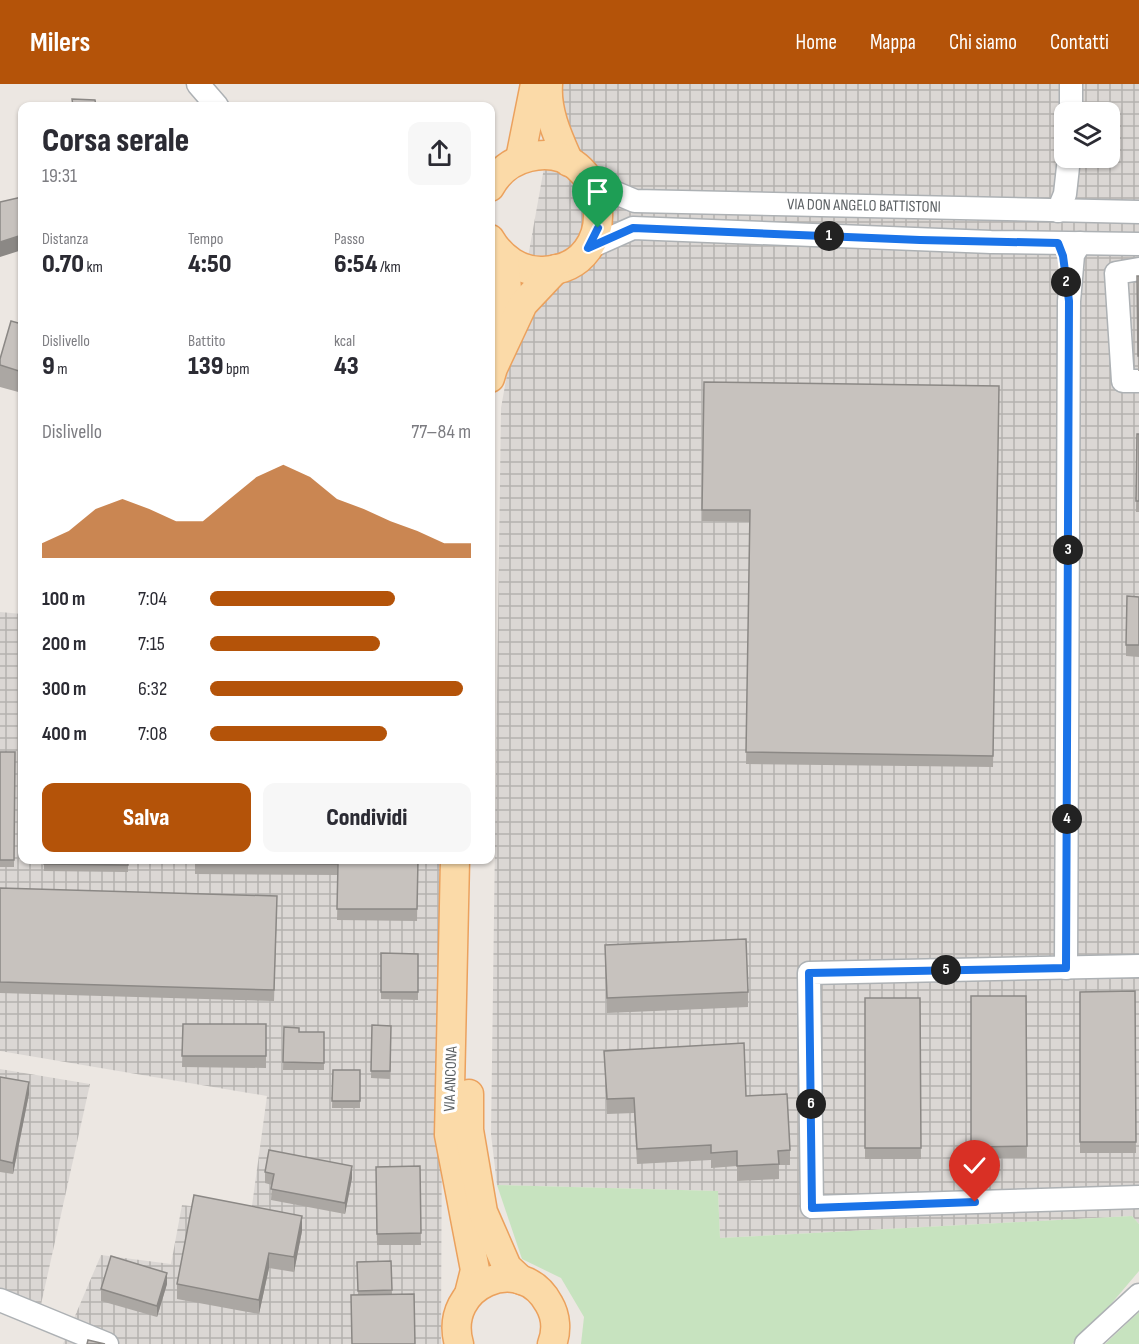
<!DOCTYPE html>
<html lang="it">
<meta charset="utf-8">
<style>
:root{--surface:#fff;--page:#f7f7f7;--text:#2b2b33;--muted:#7c7c81;--accent:#b45309}
body{margin:0;font-family:"Sofia Sans Condensed",sans-serif;background:var(--page);color:var(--text);height:100vh;display:flex;flex-direction:column;font-size:22px;white-space:nowrap}
*{box-sizing:border-box;margin:0}
p{font-size:20px;color:var(--muted)}
.icon{flex:none;width:33px;height:33px;fill:none;stroke:currentColor;stroke-width:2;stroke-linecap:round;stroke-linejoin:round}
.map{position:relative;flex:1;overflow:hidden}
.side{position:absolute;left:18px;top:18px;width:477px;height:762px;display:flex;flex-direction:column;background:var(--surface);border-radius:12px;box-shadow:0 2px 4px #0004}
.side>*{flex:none}
.controls{position:absolute;left:1054px;top:18px;display:grid;gap:12px}
.controls a{display:grid;place-items:center;width:66px;height:66px;border-radius:12px;background:var(--surface);box-shadow:0 2px 4px #0004;font-size:30px}
.pin{position:absolute;display:grid;place-items:center;width:51px;height:51px;color:#fff;margin:-62px -26px;border-radius:50% 50% 50% 0;rotate:-45deg;box-shadow:0 0 6px #0007}
.pin .icon{rotate:45deg}
.km{position:absolute;width:30px;height:30px;margin:-15px;border-radius:50%;background:#222;color:#fff;font-size:16px;line-height:30px;text-align:center}
.round{display:grid;place-items:center;flex:none;width:63px;height:63px;border-radius:12px;background:var(--page)}
.head{display:flex;align-items:center;justify-content:space-between;height:102px;padding:0 24px}
h1{font-size:33px;font-weight:800;line-height:45px}
.metrics{display:grid;grid-template-columns:repeat(3,1fr);gap:9px;height:102px;padding:6px 24px}
.metrics div{display:grid;align-content:center}
.metrics b{font-size:26px;font-weight:800}
.metrics small{font-size:16px;font-weight:400}
.metrics p{font-size:16px}
.chart{height:168px;padding:12px 24px}
.chart p{display:flex;justify-content:space-between}
.chart svg{width:100%;height:108px;margin-top:6px;fill:var(--accent);opacity:.7}
.cta{display:flex;gap:12px;margin-top:auto;padding:12px 24px}
.cta a{flex:1;height:69px;border-radius:12px;background:var(--accent);color:#fff;font-size:24px;font-weight:800;line-height:69px;text-align:center}
.cta a+a{background:var(--page);color:var(--text)}
ul{padding:0 24px;list-style:none;font-size:20px}
li{display:grid;grid-template-columns:96px 72px 1fr;align-items:center;height:45px}
li i{height:15px;border-radius:8px;background:var(--accent)}
header{display:flex;align-items:center;gap:36px;box-sizing:border-box;height:84px;padding:0 30px;background:var(--accent);color:#fff}
header strong{font-size:28px}
nav{display:flex;gap:33px;margin-inline-start:auto;font-size:21px}
.map>svg:first-child{display:block}
.industrial{fill:url(#industrial-grid);fill-rule:evenodd}
.green{fill:#c7e3bf}
.lines{fill:none;stroke-linecap:round;stroke-linejoin:round}
.minor-casing{stroke:#adb1b4;stroke-width:25}
.major-casing{stroke:#eba15d;stroke-width:31}
.minor{stroke:#fff;stroke-width:22}
.major{stroke:#fbdaa8;stroke-width:28}
.wall{fill:#aba7a3}
.shaded-wall{fill:#8b8885}
.building{fill:#c7c2be;stroke:#8b8885;stroke-width:1.5}
.route-casing{stroke:#fff;stroke-width:12}
.route{stroke:#1a73e8;stroke-width:8}
.labels{text-anchor:middle;dominant-baseline:central;stroke-width:6;stroke-linejoin:round;paint-order:stroke}
.street-label{font-size:16px;fill:#5a5f62;stroke:#fff}
</style>
<header>
<strong>Milers</strong>
<nav><a>Home</a><a>Mappa</a><a>Chi siamo</a><a>Contatti</a></nav>
</header>
<div class="map">
<svg width="1139" height="1260" viewBox="0 0 1139 1260">
<defs>
<pattern id="industrial-grid" width="8" height="8" patternUnits="userSpaceOnUse" patternTransform="scale(1.5)"><rect width="8" height="8" fill="#dbd7d4"/><path d="M0 4h8M4 0v8" fill="none" stroke="#b5b2af"/></pattern>
</defs>
<rect width="100%" height="100%" fill="#ece7e2"/>
<g class="industrial">
<path d="M559 0H1139V1140L1132 1132 720 1154 718 1107 497 1101 491 1050 501 324ZM1065 28H1110V74H1065Z"/>
<polygon points="0,528 22,530 22,776 443,776 441,1260 63,1260 101,1171 171,1180 182,1121 251,1129 267,1012 0,967"/>
<polygon points="0,985 90,1000 40,1225 0,1210"/>
</g>
<g class="green">
<polygon points="497,1101 718,1107 720,1154 1132,1132 1139,1140 1139,1187 1089,1246 1072,1260 581,1260 584,1233 561,1194 522,1175"/>
<polygon points="1139,1228 1139,1260 1105,1260"/>
</g>
<g class="lines">
<g class="minor-casing">
<g id="minor">
<polyline points="198,0 217,22"/>
<polyline points="1071,28 1071,0"/>
<polyline points="592,99 635,117 1139,128"/>
<polyline points="1058,127 1065,110 1069,74"/>
<polyline points="588,164 633,144 991,158 1139,160"/>
<polyline points="1139,185 1116,189 1123,297 1139,297"/>
<polyline points="1139,882 809,889 812,1123 1139,1113"/>
<polyline points="1066,884 1069,217 1073,171 1080,159"/>
<polyline points="0,1216 107,1260"/>
<polyline points="1086,1260 1139,1211"/>
</g>
</g>
<g class="major-casing">
<g id="major">
<path d="M548 0C546 28 558 53 569 78"/>
<polyline points="520,75 535,0"/>
<path d="M490 103C498 88 512 77 529 73 610 54 626 185 543 187 521 188 501 174 490 155"/>
<polyline points="490,245 507,205 504,173"/>
<polyline points="490,294 493,284 523,220 556,185"/>
<polyline points="455,776 449,1051 475,1186 469,1210"/>
<polyline points="469,1010 469,1046 483,1128 507,1183 521,1196"/>
<path d="M459 1260C442 1201 521 1167 549 1220 556 1232 557 1247 552 1260"/>
</g>
</g>
<use href="#minor" class="minor"/>
<use href="#major" class="major"/>
</g>
<g class="wall">
<polygon points="1139,192 1139,287 1138,287 1137,207"/>
<polygon points="22,240 22,309 0,303 0,275"/>
<polygon points="704,298 999,302 993,683 746,680 750,438 702,437"/>
<polygon points="1137,350 1139,350 1139,428 1136,428"/>
<polygon points="1139,513 1139,573 1126,572 1126,561"/>
<polygon points="0,668 15,668 14,783 0,783"/>
<polygon points="44,776 128,776 128,788 44,787"/>
<polygon points="195,776 418,776 417,837 337,836 338,791 195,790"/>
<polygon points="0,804 277,823 274,917 0,909"/>
<polygon points="605,861 748,908 748,923 607,929"/>
<polygon points="381,869 418,870 418,916 381,915"/>
<polygon points="1135,907 1136,1069 1080,1069 1080,908"/>
<polygon points="971,912 1026,912 1027,1074 971,1074"/>
<polygon points="865,914 920,914 921,1075 865,1075"/>
<polygon points="183,940 266,940 266,984 182,983"/>
<polygon points="372,941 391,942 390,995 371,994"/>
<polygon points="284,943 299,948 324,948 324,986 283,986"/>
<polygon points="604,967 746,1012 790,1066 790,1081 779,1081 779,1095 737,1097 737,1082 711,1084 711,1076 637,1080 634,1029 607,1030"/>
<polygon points="333,986 360,986 360,1024 332,1024"/>
<polygon points="0,993 29,1010 13,1090 0,1088"/>
<polygon points="420,1082 421,1161 377,1161 376,1083"/>
<polygon points="265,1088 352,1094 345,1130 271,1116 272,1101 265,1099"/>
<polygon points="302,1147 294,1188 269,1184 259,1230 177,1215 177,1200"/>
<polygon points="391,1177 392,1210 358,1211 357,1178"/>
<polygon points="167,1200 157,1233 101,1217 101,1205"/>
</g>
<g class="shaded-wall">
<polygon points="22,151 22,166 0,173 0,158"/>
<polygon points="29,998 29,1010 13,1090 13,1079"/>
<polygon points="352,1082 352,1094 345,1130 345,1119"/>
<polygon points="302,1132 302,1147 294,1188 294,1173"/>
<polygon points="269,1169 269,1184 259,1230 259,1216"/>
<polygon points="167,1189 167,1200 157,1233 157,1222"/>
</g>
<g class="building">
<polygon points="72,15 95,16 96,22 73,22"/>
<polygon points="22,113 22,151 0,158 0,118"/>
<polygon points="1137,192 1139,192 1139,272 1138,272"/>
<polygon points="11,237 22,240 22,288 0,281 0,275"/>
<polygon points="704,298 999,302 993,672 746,668 750,426 702,426"/>
<polygon points="1137,350 1139,350 1139,417 1136,417"/>
<polygon points="1127,512 1139,513 1139,561 1126,561"/>
<polygon points="0,668 15,668 14,776 0,776"/>
<polygon points="44,776 128,776 128,781 44,780"/>
<polygon points="195,776 418,776 417,825 337,825 338,780 195,779"/>
<polygon points="0,804 277,812 274,906 0,898"/>
<polygon points="746,855 748,908 607,914 605,861"/>
<polygon points="381,869 418,870 418,908 381,908"/>
<polygon points="1135,907 1136,1058 1080,1058 1080,908"/>
<polygon points="971,912 1026,912 1027,1062 971,1063"/>
<polygon points="865,914 920,914 921,1064 865,1064"/>
<polygon points="183,940 266,940 266,972 182,972"/>
<polygon points="372,941 391,942 390,987 371,987"/>
<polygon points="284,943 299,944 299,948 324,948 324,979 283,978"/>
<polygon points="744,959 746,1012 787,1010 790,1066 778,1067 779,1080 737,1082 737,1067 711,1069 711,1061 637,1065 634,1014 607,1015 604,967"/>
<polygon points="333,986 360,986 360,1017 332,1017"/>
<polygon points="0,993 29,998 13,1079 0,1076"/>
<polygon points="269,1066 352,1082 345,1119 271,1105 274,1090 265,1088"/>
<polygon points="420,1082 421,1149 377,1150 376,1083"/>
<polygon points="194,1111 302,1132 294,1173 269,1169 259,1216 177,1200"/>
<polygon points="111,1172 167,1189 157,1222 101,1205"/>
<polygon points="391,1177 392,1206 358,1207 357,1178"/>
<polygon points="414,1210 415,1260 352,1260 351,1211"/>
<polygon points="88,1256 105,1260 87,1260"/>
</g>
<g class="lines">
<g class="route-casing">
<polyline id="route" points="598,144 588,164 633,144 920,156 1058,159 1063,172 1069,217 1066,884 809,889 812,1124 975,1118"/>
</g>
<use href="#route" class="route"/>
</g>
<g class="labels">
<g class="street-label">
<text transform="translate(864 122) rotate(1)">VIA DON ANGELO BATTISTONI</text>
<text transform="translate(451 995) rotate(-88)">VIA ANCONA</text>
</g>
</g>
</svg>
<div class="controls">
<a><svg class="icon" aria-label="layers" viewBox="0 0 24 24"><path d="M12 4l9 5-9 5-9-5zM3 14l9 5 9-5"/></svg></a>
</div>
<div class="pin" style="left:598px;top:144px;background:#1e9e55"><svg class="icon" aria-label="arrive" viewBox="0 0 24 24"><path d="M6 21V4h12l-3 4 3 4H6"/></svg></div>
<div class="pin" style="left:975px;top:1118px;background:#d93025"><svg class="icon" aria-label="check" viewBox="0 0 24 24"><path d="M5 12l5 5 9-10"/></svg></div>
<b class="km" style="left:829px;top:152px">1</b>
<b class="km" style="left:1066px;top:198px">2</b>
<b class="km" style="left:1068px;top:466px">3</b>
<b class="km" style="left:1067px;top:735px">4</b>
<b class="km" style="left:946px;top:886px">5</b>
<b class="km" style="left:811px;top:1020px">6</b>
<section class="side">
<div class="head"><div><h1>Corsa serale</h1><p>19:31</p></div><a class="round"><svg class="icon" aria-label="share" viewBox="0 0 24 24"><path d="M12 15V3M7 8l5-5 5 5M5 13v7h14v-7"/></svg></a></div>
<div class="metrics">
<div><p>Distanza</p><b>0.70<small> km</small></b></div>
<div><p>Tempo</p><b>4:50</b></div>
<div><p>Passo</p><b>6:54<small> /km</small></b></div>
</div>
<div class="metrics">
<div><p>Dislivello</p><b>9<small> m</small></b></div>
<div><p>Battito</p><b>139<small> bpm</small></b></div>
<div><p>kcal</p><b>43</b></div>
</div>
<div class="chart"><p><span>Dislivello</span>77–84 m</p>
<svg viewBox="0 0 160 44" preserveAspectRatio="none"><path d="M0 44V38L10 33L20 24L30 20L40 24L50 29L60 29L70 20L80 11L90 6L100 11L110 20L120 24L130 29L140 33L150 38L160 38V44z"/></svg>
</div>
<ul>
<li><b>100 m</b>7:04<i style="width:71%"></i></li>
<li><b>200 m</b>7:15<i style="width:65%"></i></li>
<li><b>300 m</b>6:32<i style="width:97%"></i></li>
<li><b>400 m</b>7:08<i style="width:68%"></i></li>
</ul>
<div class="cta"><a>Salva</a><a>Condividi</a></div>
</section>
</div>
